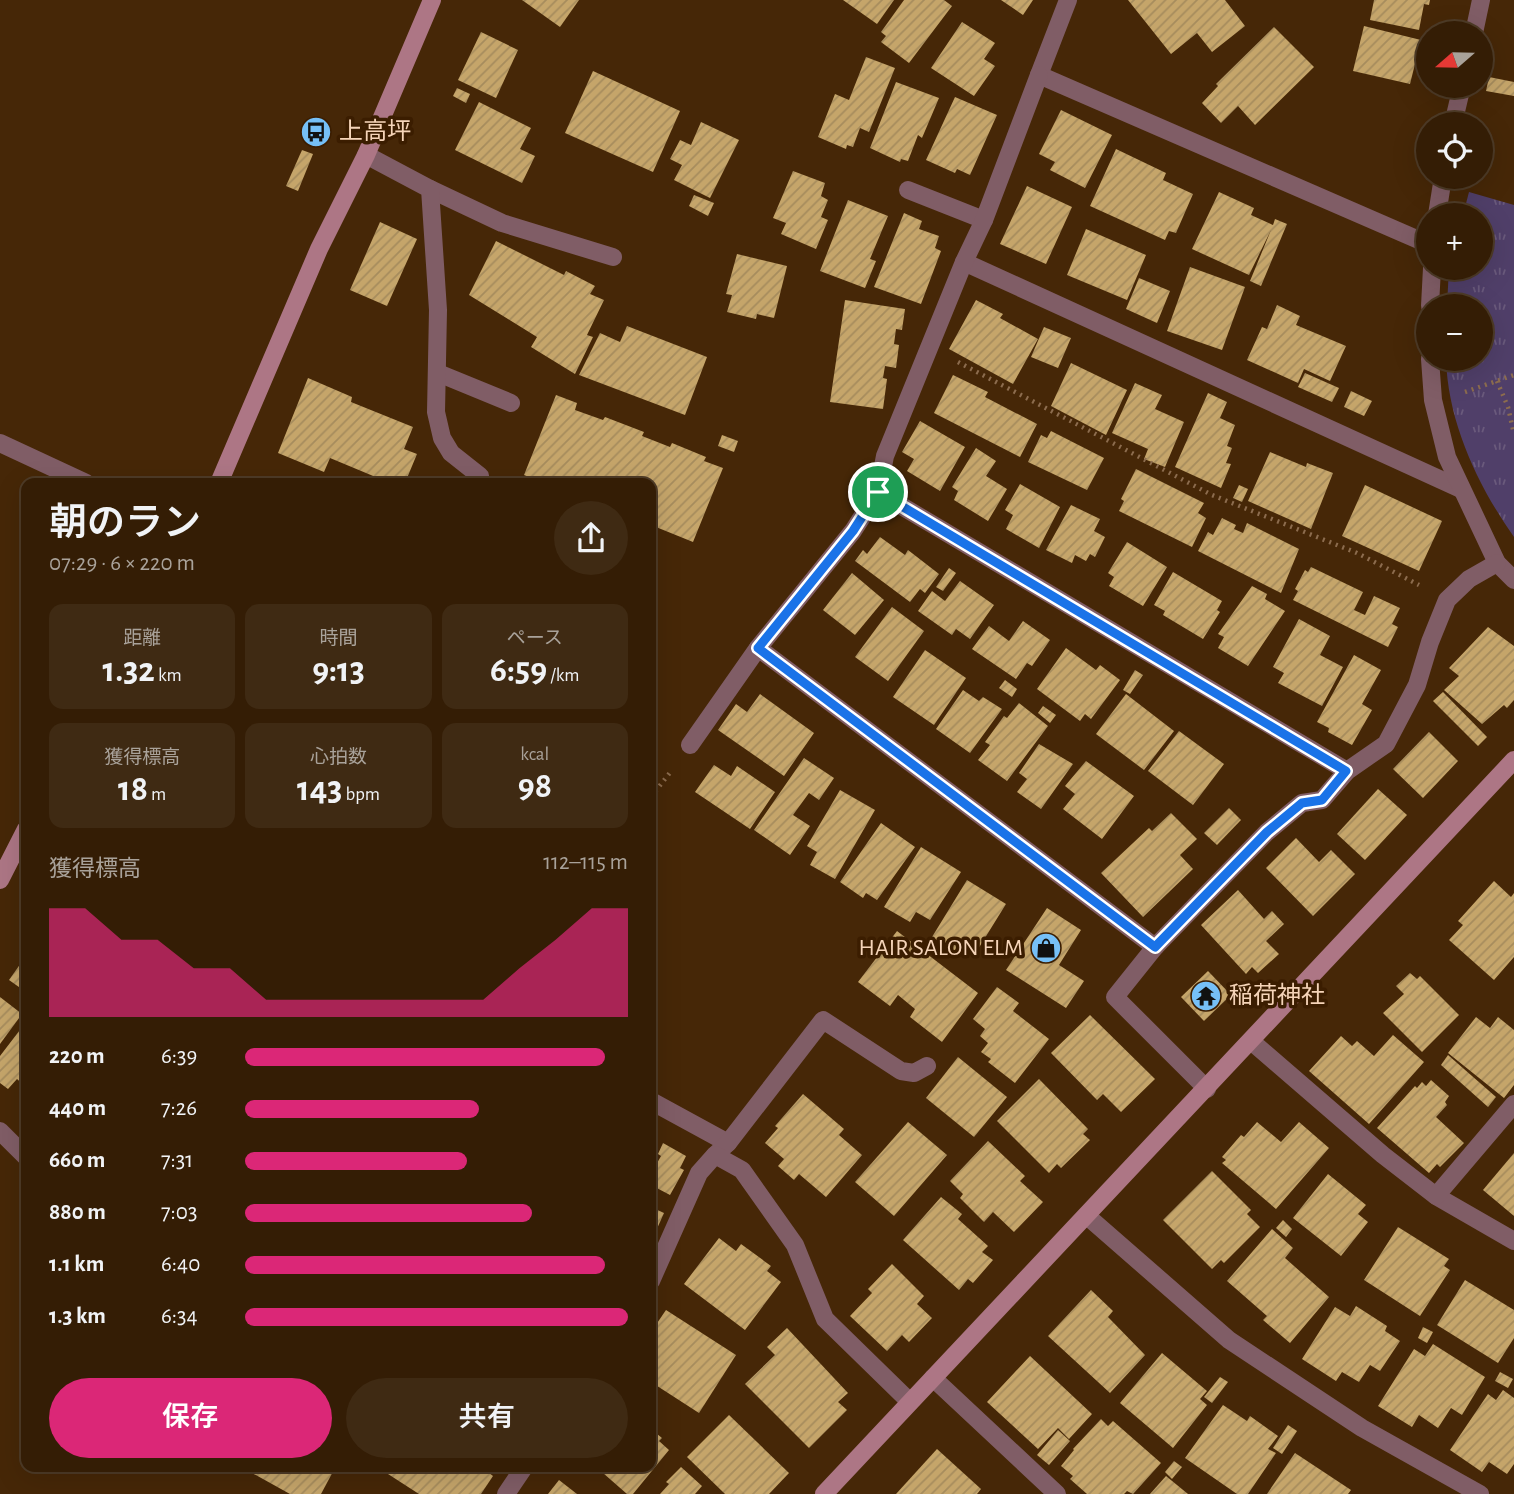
<!DOCTYPE html>
<html lang="ja">
<meta charset="utf-8">
<style>
:root{--surface:#341d05;--page:#3f2a13;--text:#f1f3f6;--muted:#a9a29a;--line:#4e3b27;--accent:#db2777}
body{margin:0;font-family:"Alegreya Sans","Noto Sans JP",sans-serif;background:var(--page);color:var(--text);height:100vh;display:flex;flex-direction:column;font-size:26px;white-space:nowrap}
*{box-sizing:border-box;margin:0}
p{font-size:23px;color:var(--muted)}
.icon{flex:none;width:38px;height:38px;fill:none;stroke:currentColor;stroke-width:2;stroke-linecap:round;stroke-linejoin:round}
.map{position:relative;flex:1;overflow:hidden}
.sheet{position:absolute;left:21px;top:478px;width:635px;height:994px;display:flex;flex-direction:column;background:var(--surface);border-radius:14px;box-shadow:0 7px 28px #0002,0 0 0 2px var(--line)}
.sheet>*{flex:none}
.needle{width:46px;rotate:250deg}
.controls{position:absolute;left:1416px;top:21px;display:grid;gap:14px}
.controls a{display:grid;place-items:center;width:77px;height:77px;border-radius:50%;background:var(--surface);box-shadow:0 7px 28px #0002,0 0 0 2px var(--line);font-size:35px}
.pin{position:absolute;display:grid;place-items:center;width:60px;height:60px;color:#fff;margin:-30px;border:4px solid #fff;border-radius:50%;box-shadow:0 2px 7px #0007}
.round{display:grid;place-items:center;flex:none;width:74px;height:74px;border-radius:37px;background:var(--page)}
.head{display:flex;align-items:center;justify-content:space-between;height:119px;padding:0 28px}
h1{font-size:38px;font-weight:600;line-height:52px}
.metrics{display:grid;grid-template-columns:repeat(3,1fr);gap:10px;height:119px;padding:7px 28px}
.metrics div{display:grid;align-content:center;border-radius:14px;background:var(--page);text-align:center}
.metrics b{font-size:35px;font-weight:600}
.metrics small{font-size:19px;font-weight:400}
.metrics p{font-size:19px}
.chart{height:196px;padding:14px 28px}
.chart p{display:flex;justify-content:space-between}
.chart svg{width:100%;height:126px;margin-top:7px;fill:var(--accent);opacity:.7}
.primary-button{display:flex;gap:14px;margin-top:auto;padding:14px 28px}
.primary-button a{flex:1;height:80px;border-radius:42px;background:var(--accent);color:#fff;font-size:28px;font-weight:600;line-height:80px;text-align:center}
.primary-button a+a{background:var(--page);color:var(--text)}
ul{padding:0 28px;list-style:none;font-size:23px}
li{display:grid;grid-template-columns:112px 84px 1fr;align-items:center;height:52px}
li i{height:18px;border-radius:9px;background:var(--accent)}
.map>svg:first-child{display:block}
.grass{fill:url(#grass-tufts)}
.building{fill:url(#building-hatch)}
.lines{fill:none;stroke-linecap:round;stroke-linejoin:round}
.path{stroke:#8c6c4e;stroke-width:4.5;stroke-dasharray:2 5;stroke-linecap:butt}
.lane{stroke:#805d66;stroke-width:18}
.street{stroke:#805d66;stroke-width:18}
.secondary{stroke:#ad7685;stroke-width:18}
.route-casing{stroke:#fff;stroke-width:14}
.route{stroke:#1a73e8;stroke-width:9}
.labels{text-anchor:middle;dominant-baseline:central;stroke-width:7;stroke-linejoin:round;paint-order:stroke}
.poi-label{font-size:24px;fill:#f5d4b8;stroke:#3b1d00;text-anchor:start}
</style>
<div class="map">
<svg width="1514" height="1494" viewBox="0 0 1514 1494">
<defs>
<pattern id="grass-tufts" width="24" height="20" patternUnits="userSpaceOnUse" patternTransform="scale(1.75)"><rect width="24" height="20" fill="#503f69"/><path d="M3 7l-1-3M5 7V3M7 7l1-3M15 17l-1-3M17 17v-4M19 17l1-3" fill="none" stroke="#6a5a7c"/></pattern>
<pattern id="building-hatch" width="6" height="6" patternUnits="userSpaceOnUse" patternTransform="scale(1.75)"><rect width="6" height="6" fill="#c5a56a"/><path d="M-1 1l2-2M0 6l6-6M5 7l2-2" fill="none" stroke="#a68c5d"/></pattern>
</defs>
<rect width="100%" height="100%" fill="#462707"/>
<path class="grass" d="M1469 192 1514 205V537C1478 486 1448 423 1446 359H1480V306H1447L1449 268H1480V215H1463Z"/>
<g class="building">
<polygon points="522,0 579,0 560,27"/>
<polygon points="843,0 894,0 877,24"/>
<polygon points="904,0 944,0 952,6 909,63 881,42 886,36 881,32"/>
<polygon points="1001,0 1033,0 1023,15"/>
<polygon points="1128,0 1225,0 1245,26 1212,52 1197,33 1171,54"/>
<polygon points="1374,0 1430,0 1429,5 1424,4 1419,30 1370,20"/>
<polygon points="962,22 995,43 984,59 995,66 974,96 931,68"/>
<polygon points="1364,26 1421,40 1410,84 1353,71"/>
<polygon points="1274,27 1314,67 1255,125 1238,106 1221,123 1202,103 1218,86 1216,84"/>
<polygon points="481,32 518,50 496,98 458,80"/>
<polygon points="866,57 895,68 869,132 860,128 853,147 847,145 846,149 818,137 835,94 849,100"/>
<polygon points="593,71 680,111 653,172 565,133"/>
<polygon points="1489,77 1514,82 1514,96 1486,91"/>
<polygon points="896,82 939,98 922,138 918,135 908,161 901,159 900,162 870,148"/>
<polygon points="457,88 470,94 466,103 453,96"/>
<polygon points="955,97 997,115 970,175 957,169 955,173 926,160"/>
<polygon points="479,102 531,128 520,149 535,156 522,183 455,150"/>
<polygon points="1061,110 1112,135 1085,188 1050,170 1055,162 1039,154"/>
<polygon points="701,122 739,140 710,198 674,180 682,165 670,159 680,140 691,145"/>
<polygon points="1116,149 1166,173 1163,180 1193,194 1176,233 1169,231 1165,240 1090,206"/>
<polygon points="302,150 313,154 298,191 286,186"/>
<polygon points="793,171 825,183 821,196 828,200 821,217 828,220 816,249 781,234 786,223 773,218"/>
<polygon points="1027,186 1072,207 1046,264 1000,244"/>
<polygon points="1219,192 1254,208 1251,215 1273,225 1275,219 1287,224 1261,286 1250,281 1271,230 1249,275 1192,249"/>
<polygon points="694,195 714,203 708,216 689,206"/>
<polygon points="848,200 888,216 870,259 876,261 865,288 820,271"/>
<polygon points="904,213 922,221 919,229 939,236 935,248 941,251 921,304 874,287"/>
<polygon points="380,222 417,239 387,306 350,290"/>
<polygon points="1086,229 1146,255 1127,300 1067,275"/>
<polygon points="496,241 564,275 566,271 595,286 590,294 604,300 587,335 593,337 575,374 531,347 537,337 469,295"/>
<polygon points="737,254 787,266 774,318 757,314 756,319 727,312 732,295 726,294"/>
<polygon points="1190,267 1245,287 1222,350 1167,331"/>
<polygon points="1139,278 1170,291 1157,323 1126,309"/>
<polygon points="845,300 905,309 902,330 896,329 894,344 899,345 896,368 885,366 883,378 887,379 883,409 830,402"/>
<polygon points="976,300 1003,314 1000,318 1038,339 1013,384 949,349"/>
<polygon points="1277,305 1300,316 1296,325 1346,346 1330,381 1304,369 1298,383 1247,360 1262,327 1267,329"/>
<polygon points="627,326 707,357 685,415 579,375 600,333 620,342"/>
<polygon points="1044,327 1071,338 1058,368 1031,357"/>
<polygon points="1071,363 1127,390 1106,435 1051,406"/>
<polygon points="1305,373 1339,388 1332,402 1298,387"/>
<polygon points="953,375 988,392 985,397 1037,424 1020,457 934,413"/>
<polygon points="308,378 352,397 351,402 413,427 404,449 417,454 405,483 390,483 330,458 324,472 278,453"/>
<polygon points="1135,383 1162,395 1155,409 1184,422 1165,467 1144,459 1148,449 1112,433"/>
<polygon points="1351,391 1372,401 1364,416 1344,407"/>
<polygon points="1208,393 1227,402 1220,418 1235,425 1227,446 1232,448 1226,463 1231,464 1221,488 1175,467"/>
<polygon points="556,395 577,403 575,410 603,420 605,417 644,432 642,436 670,447 672,443 706,457 704,461 723,468 693,542 651,525 651,483 544,483 524,475"/>
<polygon points="920,421 965,447 940,491 907,471 914,459 902,452"/>
<polygon points="1051,431 1104,458 1087,490 1028,462 1041,435 1047,438"/>
<polygon points="722,435 738,441 734,452 718,446"/>
<polygon points="976,448 996,461 986,476 1007,489 988,521 954,500 958,491 952,487"/>
<polygon points="1270,452 1306,467 1307,463 1333,473 1311,529 1248,501"/>
<polygon points="1136,469 1204,503 1198,513 1206,518 1192,547 1119,511 1124,501 1121,499"/>
<polygon points="1020,484 1060,507 1039,548 1006,529 1013,515 1005,510"/>
<polygon points="1239,485 1248,489 1242,502 1233,498"/>
<polygon points="1365,485 1442,521 1419,571 1342,536"/>
<polygon points="1071,505 1100,519 1094,531 1105,537 1095,557 1090,554 1086,561 1075,555 1072,563 1046,550"/>
<polygon points="1222,518 1236,525 1234,529 1243,533 1247,523 1299,549 1281,593 1198,551 1208,532 1213,535"/>
<polygon points="880,537 905,555 908,550 939,574 925,593 920,589 910,602 855,561 863,550 867,554"/>
<polygon points="1127,542 1167,567 1143,606 1109,586 1114,577 1108,573"/>
<polygon points="1311,567 1363,592 1354,610 1365,615 1374,596 1400,608 1392,624 1398,627 1388,647 1293,600 1298,591 1295,589 1305,570 1308,572"/>
<polygon points="949,568 956,573 943,591 936,587"/>
<polygon points="1173,572 1222,601 1217,610 1220,612 1203,639 1163,615 1165,611 1154,605"/>
<polygon points="852,573 884,600 855,635 823,610"/>
<polygon points="960,581 994,605 970,639 956,629 952,635 918,611 932,591 945,601"/>
<polygon points="1252,586 1267,594 1265,599 1285,611 1248,666 1218,648 1224,637 1218,634"/>
<polygon points="892,607 924,631 888,681 855,657"/>
<polygon points="1299,619 1330,636 1320,655 1343,667 1322,706 1278,683 1284,673 1273,667"/>
<polygon points="1023,621 1050,640 1032,666 1027,663 1016,679 972,649 989,626 1009,641"/>
<polygon points="1488,627 1514,646 1514,700 1507,708 1504,705 1482,724 1444,690 1459,676 1449,668"/>
<polygon points="1066,648 1096,670 1100,665 1120,680 1091,719 1085,714 1080,721 1037,689"/>
<polygon points="925,650 966,678 934,725 893,697"/>
<polygon points="1354,655 1381,670 1362,704 1372,710 1352,745 1328,732 1329,728 1317,722"/>
<polygon points="1135,670 1143,675 1130,694 1123,690"/>
<polygon points="1005,680 1017,689 1012,697 999,688"/>
<polygon points="963,690 979,701 983,697 1002,709 970,753 936,729"/>
<polygon points="1443,692 1487,737 1478,746 1433,701"/>
<polygon points="760,694 814,733 784,776 718,730 736,704 747,712"/>
<polygon points="1126,694 1174,731 1144,770 1096,734"/>
<polygon points="1019,703 1048,726 1007,781 978,760 990,745 985,742 1004,716 1007,718"/>
<polygon points="1043,706 1056,715 1050,723 1038,713"/>
<polygon points="1179,731 1224,764 1193,805 1148,771"/>
<polygon points="1429,732 1458,761 1423,798 1393,769"/>
<polygon points="1039,744 1073,764 1041,809 1017,792 1027,779 1019,773"/>
<polygon points="804,758 834,778 819,800 809,793 793,815 810,826 790,855 754,830"/>
<polygon points="1086,761 1134,796 1102,839 1063,809 1075,794 1065,786"/>
<polygon points="714,765 731,776 737,766 775,792 750,829 695,792"/>
<polygon points="1378,789 1407,815 1365,860 1337,834"/>
<polygon points="840,790 875,810 835,879 810,865 817,852 807,846"/>
<polygon points="1229,808 1241,820 1217,845 1204,833"/>
<polygon points="1171,813 1197,839 1180,855 1193,869 1143,917 1101,873 1149,828 1152,831"/>
<polygon points="881,823 915,847 877,900 866,893 863,898 840,882"/>
<polygon points="1296,838 1319,862 1331,850 1355,874 1313,916 1266,868"/>
<polygon points="921,847 961,872 930,920 916,912 910,922 884,907"/>
<polygon points="967,880 1006,904 975,954 960,944 955,951 932,937"/>
<polygon points="1494,881 1511,897 1514,893 1514,957 1494,980 1449,940 1463,925 1458,921"/>
<polygon points="1238,890 1264,919 1272,911 1284,924 1266,941 1279,954 1258,973 1252,967 1246,974 1201,925"/>
<polygon points="1047,908 1081,930 1059,965 1084,981 1066,1008 1006,970"/>
<polygon points="897,931 978,993 942,1042 910,1017 915,1009 898,995 890,1006 858,982"/>
<polygon points="26,956 26,992 9,980"/>
<polygon points="1208,971 1231,995 1204,1021 1181,997"/>
<polygon points="1410,973 1417,979 1420,976 1459,1015 1422,1052 1383,1013 1404,994 1396,986"/>
<polygon points="997,987 1019,1003 1013,1011 1049,1039 1015,1083 988,1062 991,1059 981,1052 988,1043 980,1036 985,1029 973,1019"/>
<polygon points="0,997 22,1014 0,1044"/>
<polygon points="1090,1015 1155,1079 1121,1112 1103,1094 1097,1100 1051,1053"/>
<polygon points="1476,1017 1490,1028 1498,1017 1514,1030 1514,1085 1504,1098 1448,1053"/>
<polygon points="26,1022 26,1087 17,1079 8,1089 0,1083 0,1056"/>
<polygon points="1393,1035 1424,1062 1369,1124 1309,1071 1341,1036 1352,1046 1357,1041 1374,1056"/>
<polygon points="1448,1055 1496,1097 1488,1107 1441,1065"/>
<polygon points="958,1057 1007,1097 974,1137 926,1098"/>
<polygon points="1039,1079 1088,1129 1083,1134 1090,1140 1061,1168 1057,1164 1049,1173 997,1121"/>
<polygon points="1431,1080 1449,1096 1445,1102 1447,1105 1436,1117 1464,1143 1440,1167 1437,1164 1429,1173 1377,1128 1415,1086 1417,1088 1422,1082 1426,1086"/>
<polygon points="803,1094 844,1129 839,1135 862,1155 826,1197 799,1174 794,1180 778,1166 784,1159 765,1143 778,1128 775,1126"/>
<polygon points="908,1122 947,1155 894,1216 855,1182"/>
<polygon points="1257,1122 1281,1142 1299,1122 1329,1148 1276,1209 1222,1163 1226,1160 1222,1157 1241,1135 1244,1137"/>
<polygon points="988,1141 1025,1176 1020,1181 1043,1202 1014,1232 993,1212 984,1222 960,1198 963,1194 950,1181"/>
<polygon points="663,1143 686,1156 680,1168 684,1170 670,1195 651,1185 651,1174 661,1156 658,1154"/>
<polygon points="1514,1153 1514,1216 1483,1190"/>
<polygon points="1212,1171 1251,1210 1247,1214 1260,1227 1224,1263 1221,1260 1212,1269 1163,1220"/>
<polygon points="1328,1174 1366,1205 1358,1214 1368,1222 1341,1256 1293,1218"/>
<polygon points="941,1197 962,1214 958,1219 988,1246 982,1252 993,1260 973,1283 968,1279 959,1290 903,1240"/>
<polygon points="651,1207 664,1213 651,1242"/>
<polygon points="1283,1220 1292,1229 1286,1237 1276,1228"/>
<polygon points="1398,1227 1449,1259 1444,1266 1450,1270 1420,1316 1364,1280"/>
<polygon points="1272,1229 1293,1248 1285,1258 1329,1297 1290,1343 1263,1320 1267,1316 1227,1281"/>
<polygon points="719,1238 736,1251 741,1244 771,1266 767,1271 781,1282 745,1330 684,1284"/>
<polygon points="892,1264 924,1296 917,1304 932,1318 909,1342 902,1335 887,1351 850,1316 872,1293 868,1289"/>
<polygon points="1465,1280 1514,1310 1514,1338 1498,1363 1437,1325"/>
<polygon points="1091,1290 1113,1311 1108,1317 1145,1355 1110,1393 1048,1336"/>
<polygon points="1356,1306 1387,1326 1385,1331 1400,1341 1380,1371 1370,1365 1359,1382 1342,1372 1336,1381 1302,1359 1335,1307 1350,1316"/>
<polygon points="666,1310 736,1355 699,1413 651,1382 651,1332"/>
<polygon points="1423,1327 1433,1332 1427,1343 1418,1338"/>
<polygon points="787,1328 848,1393 838,1402 847,1410 809,1448 745,1384 775,1355 767,1347"/>
<polygon points="1433,1344 1485,1377 1462,1415 1451,1408 1438,1428 1419,1415 1412,1427 1378,1406 1414,1349 1425,1356"/>
<polygon points="1162,1353 1207,1391 1200,1399 1207,1405 1173,1448 1120,1403"/>
<polygon points="1030,1356 1092,1414 1069,1439 1058,1428 1038,1449 987,1402"/>
<polygon points="1500,1372 1513,1379 1508,1388 1495,1381"/>
<polygon points="1220,1377 1228,1382 1212,1403 1204,1397"/>
<polygon points="1503,1390 1514,1398 1514,1464 1507,1474 1489,1462 1482,1472 1450,1450 1488,1394 1496,1400"/>
<polygon points="1223,1405 1247,1421 1250,1416 1278,1436 1268,1449 1276,1453 1248,1494 1237,1494 1185,1458"/>
<polygon points="729,1415 789,1473 769,1494 725,1494 687,1457"/>
<polygon points="1101,1419 1108,1426 1113,1421 1161,1463 1133,1494 1127,1491 1124,1494 1087,1494 1070,1479 1073,1476 1061,1466 1074,1450 1073,1449"/>
<polygon points="1288,1425 1297,1431 1282,1454 1273,1448"/>
<polygon points="651,1429 662,1438 659,1441 669,1450 633,1494 627,1494 595,1466 651,1466"/>
<polygon points="1058,1430 1070,1441 1049,1465 1037,1455"/>
<polygon points="937,1449 981,1489 977,1494 896,1494"/>
<polygon points="1295,1453 1351,1490 1348,1494 1267,1494"/>
<polygon points="1174,1461 1182,1467 1172,1479 1165,1472"/>
<polygon points="256,1466 336,1466 321,1494 290,1494 252,1473"/>
<polygon points="394,1466 480,1466 493,1476 481,1494 419,1494 388,1474"/>
<polygon points="681,1467 702,1486 695,1494 660,1494 669,1484 666,1482"/>
<polygon points="1166,1476 1188,1494 1150,1494"/>
<polygon points="559,1480 577,1494 548,1494"/>
</g>
<g class="lines">
<g class="path">
<polyline points="958,362 1212,495 1357,553 1419,585"/>
<polyline points="1497,381 1508,407 1514,434"/>
<polyline points="1465,392 1514,375"/>
<polyline points="651,797 672,770"/>
</g>
<g class="lane">
<polyline points="430,189 502,223 613,257"/>
<polyline points="438,373 511,403"/>
</g>
<g class="street">
<polyline points="1068,0 1039,75 1428,244"/>
<polyline points="1474,33 1481,0"/>
<polyline points="1453,124 1462,86"/>
<polyline points="366,155 430,189 438,310 436,412 442,438 451,453 480,476"/>
<polyline points="908,190 984,220"/>
<polyline points="1437,215 1443,177"/>
<polyline points="964,262 1461,489"/>
<polyline points="1430,306 1432,268"/>
<polyline points="1430,359 1433,400 1447,457 1497,563 1514,580"/>
<polyline points="0,443 86,483"/>
<polyline points="878,492 1347,771"/>
<polyline points="758,648 1155,947"/>
<polyline points="690,745 758,648 853,531 878,492 885,456 964,262 984,220 1039,75"/>
<polyline points="1251,1041 1383,1155 1436,1196 1514,1241"/>
<polyline points="1207,1089 1115,997 1155,947 1267,832 1302,803 1322,800 1347,771 1386,744 1417,685 1430,642 1447,600 1469,579 1497,563"/>
<polyline points="651,1101 728,1143"/>
<polyline points="0,1131 26,1157"/>
<polyline points="715,1155 728,1143 823,1020 901,1071 914,1073 927,1066"/>
<polyline points="1436,1196 1514,1104"/>
<polyline points="1087,1216 1229,1340 1362,1428 1480,1494"/>
<polyline points="651,1281 699,1173 715,1155 742,1170 795,1245 825,1319 910,1402"/>
<polyline points="933,1378 1057,1494"/>
<polyline points="506,1494 525,1466"/>
</g>
<g class="secondary">
<polyline points="219,483 319,249 366,155 432,0"/>
<polyline points="0,880 26,829"/>
<polyline points="824,1494 1514,760"/>
</g>
</g>
<g class="lines">
<g class="route-casing">
<polygon id="route" points="878,492 1346,771 1322,800 1302,803 1267,832 1155,947 758,648 853,531"/>
</g>
<use href="#route" class="route"/>
</g>
<defs>
<g id="bus-disc" transform="scale(1.575)"><circle r="9.5" fill="#76c0f7" stroke="#3b1d00"/><path d="M-5-6H5V4H4V6H2V4H-2V6H-4V4H-5ZM-3.5-4V0h7V-4ZM-3.5 1.2v1.5H-2V1.2ZM2 1.2v1.5H3.5V1.2Z" fill="#111"/></g>
<g id="shop-disc" transform="scale(1.575)"><circle r="9.5" fill="#76c0f7" stroke="#3b1d00"/><path d="M-5-2.5h2.3a2.7 3.5 0 0 1 5.4 0H5L5.5 6h-11ZM-1.5-2.5h3a1.5 2.3 0 0 0-3 0Z" fill="#111"/></g>
<g id="temple-disc" transform="scale(1.575)"><circle r="9.5" fill="#76c0f7" stroke="#3b1d00"/><path d="M0-6L5-2H3V0L6.5 2.5H4V6H1.5V3h-3V6H-4V2.5H-6.5L-3 0V-2H-5Z" fill="#111"/></g>
</defs>
<g fill-rule="evenodd">
<use href="#bus-disc" x="316" y="132"/>
<use href="#shop-disc" x="1046" y="948"/>
<use href="#temple-disc" x="1206" y="996"/>
</g>
<g class="labels">
<g class="poi-label">
<text x="339" y="132">上高坪</text>
<text x="1023" y="948" text-anchor="end">HAIR SALON ELM</text>
<text x="1229" y="996">稲荷神社</text>
</g>
</g>
</svg>
<div class="controls">
<a><svg class="needle" viewBox="-14 -14 28 28"><path d="M0-13l5 13h-10z" fill="#e53935"/><path d="M0 13l5-13h-10z" fill="#a9a29a"/></svg></a>
<a><svg class="icon" aria-label="locate" viewBox="0 0 24 24"><circle cx="12" cy="12" r="6"/><path d="M12 2v4M12 18v4M2 12h4M18 12h4"/></svg></a>
<a>+</a>
<a>−</a>
</div>
<div class="pin" style="left:878px;top:492px;background:#1e9e55"><svg class="icon" aria-label="arrive" viewBox="0 0 24 24"><path d="M6 21V4h12l-3 4 3 4H6"/></svg></div>
<section class="sheet">
<div class="head"><div><h1>朝のラン</h1><p>07:29 · 6 × 220 m</p></div><a class="round"><svg class="icon" aria-label="share" viewBox="0 0 24 24"><path d="M12 15V3M7 8l5-5 5 5M5 13v7h14v-7"/></svg></a></div>
<div class="metrics">
<div><p>距離</p><b>1.32<small> km</small></b></div>
<div><p>時間</p><b>9:13</b></div>
<div><p>ペース</p><b>6:59<small> /km</small></b></div>
</div>
<div class="metrics">
<div><p>獲得標高</p><b>18<small> m</small></b></div>
<div><p>心拍数</p><b>143<small> bpm</small></b></div>
<div><p>kcal</p><b>98</b></div>
</div>
<div class="chart"><p><span>獲得標高</span>112–115 m</p>
<svg viewBox="0 0 160 44" preserveAspectRatio="none"><path d="M0 44V6L10 6L20 17L30 17L40 27L50 27L60 38L70 38L80 38L90 38L100 38L110 38L120 38L130 27L140 17L150 6L160 6V44z"/></svg>
</div>
<ul>
<li><b>220 m</b>6:39<i style="width:94%"></i></li>
<li><b>440 m</b>7:26<i style="width:61%"></i></li>
<li><b>660 m</b>7:31<i style="width:58%"></i></li>
<li><b>880 m</b>7:03<i style="width:75%"></i></li>
<li><b>1.1 km</b>6:40<i style="width:94%"></i></li>
<li><b>1.3 km</b>6:34<i style="width:100%"></i></li>
</ul>
<div class="primary-button"><a>保存</a><a>共有</a></div>
</section>
</div>
